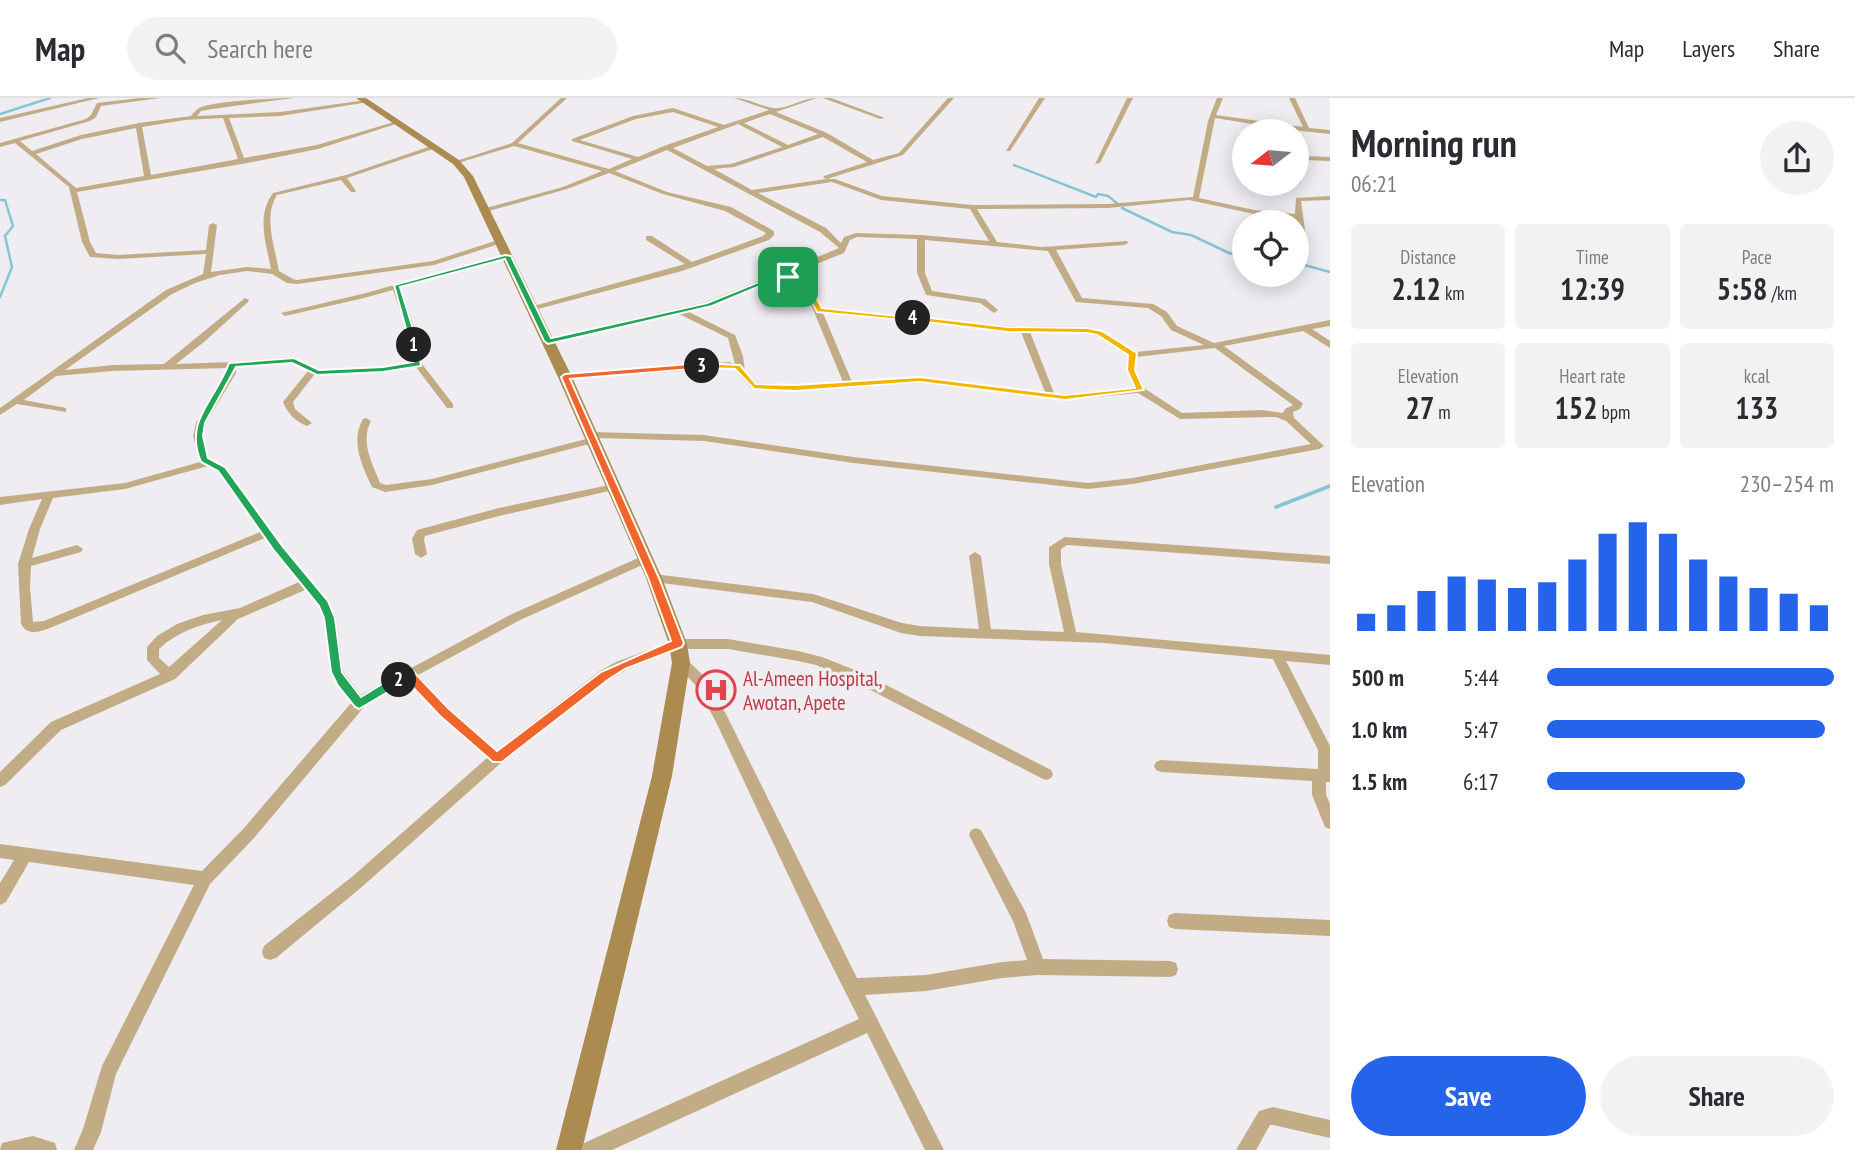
<!DOCTYPE html>
<meta charset="utf-8">
<style>
:root{--surface:#fff;--page:#f2f2f3;--text:#2b2b33;--muted:#7c7c81;--line:#e1e1e2;--accent:#2563eb}
body{margin:0;font-family:"PT Sans Narrow",sans-serif;background:var(--page);color:var(--text);height:100vh;display:flex;flex-direction:column;font-size:26px;white-space:nowrap}
*{box-sizing:border-box;margin:0}
p{font-size:23px;color:var(--muted)}
.icon{flex:none;width:38px;height:38px;fill:none;stroke:currentColor;stroke-width:2;stroke-linecap:round;stroke-linejoin:round}
.map{position:relative;flex:1;overflow:hidden}
.drawer{display:flex;flex-direction:column;background:var(--surface);width:525px}
.drawer>*{flex:none}
.needle{width:46px;rotate:254deg}
.tools{position:absolute;left:1232px;top:21px;display:grid;gap:14px}
.tools a{display:grid;place-items:center;width:77px;height:77px;border-radius:50%;background:var(--surface);box-shadow:0 4px 18px #0003;font-size:35px}
.pin{position:absolute;display:grid;place-items:center;width:60px;height:60px;color:#fff;margin:-30px;border-radius:14px;box-shadow:0 4px 10px #0006}
.km{position:absolute;width:35px;height:35px;margin:-18px;border-radius:50%;background:#222;color:#fff;font-size:19px;line-height:35px;text-align:center}
.round{display:grid;place-items:center;flex:none;width:74px;height:74px;border-radius:37px;background:var(--page)}
.head{display:flex;align-items:center;justify-content:space-between;height:119px;padding:0 21px}
h1{font-size:38px;font-weight:800;line-height:52px}
.metrics{display:grid;grid-template-columns:repeat(3,1fr);gap:10px;height:119px;padding:7px 21px}
.metrics div{display:grid;align-content:center;border-radius:7px;background:var(--page);text-align:center}
.metrics b{font-size:30px;font-weight:800}
.metrics small{font-size:19px;font-weight:400}
.metrics p{font-size:19px}
.chart{height:196px;padding:14px 21px}
.chart p{display:flex;justify-content:space-between}
.chart svg{width:100%;height:126px;margin-top:7px;stroke:var(--accent);stroke-width:6}
.action{display:flex;gap:14px;margin-top:auto;padding:14px 21px}
.action a{flex:1;height:80px;border-radius:42px;background:var(--accent);color:#fff;font-size:28px;font-weight:800;line-height:80px;text-align:center}
.action a+a{background:var(--page);color:var(--text)}
ul{padding:0 21px;list-style:none;font-size:23px}
li{display:grid;grid-template-columns:112px 84px 1fr;align-items:center;height:52px}
li i{height:18px;border-radius:9px;background:var(--accent)}
header{display:flex;align-items:center;gap:42px;box-sizing:border-box;height:98px;padding:0 35px;background:var(--surface);border-bottom:2px solid var(--line)}
header strong{font-size:33px}
nav{display:flex;gap:38px;margin-inline-start:auto;font-size:24px}
.search{width:490px;height:63px;background:var(--page);display:flex;align-items:center;gap:18px;box-sizing:border-box;padding:0 24px;border-radius:38px;color:var(--muted);font-size:26px}
main{display:flex;flex:1;min-height:0}
.map>svg:first-child{display:block}
.lines{fill:none;stroke-linecap:round;stroke-linejoin:round}
.stream-far1{stroke:#86c5d4;stroke-width:2.5}
.stream{stroke:#86c5d4;stroke-width:3.5}
.street{fill:#c2ac86;fill-rule:evenodd}
.secondary{fill:#ac8b50;fill-rule:evenodd}
.split-1{fill:#22a559;stroke:#fff;stroke-width:2}
.split-2{fill:#22a559;stroke:#fff;stroke-width:2}
.split-3{fill:#f0652b;stroke:#fff;stroke-width:2}
.split-4{fill:#f5b400;stroke:#fff;stroke-width:2}
.split-5{fill:#f5b400;stroke:#fff;stroke-width:2}
.labels{text-anchor:middle;dominant-baseline:central;stroke-width:7;stroke-linejoin:round;paint-order:stroke}
.health-label{font-size:21px;fill:#be3a42;stroke:#efedf1;text-anchor:start}
</style>
<header>
<strong>Map</strong>
<div class="search"><svg class="icon" aria-label="search" viewBox="0 0 24 24"><circle cx="10" cy="10" r="6"/><path d="M15 15l6 6"/></svg>Search here</div>
<nav><a>Map</a><a>Layers</a><a>Share</a></nav>
</header>
<main>
<div class="map">
<svg width="1330" height="1052" viewBox="0 0 1330 1052">
<rect width="100%" height="100%" fill="#efedf1"/>
<g class="lines">
<g class="stream-far1">
<polyline points="0,16 50,0"/>
<polyline points="1014,67 1096,99 1098,96 1108,98 1118,106"/>
<polyline points="0,102 5,102 13,128 5,138 12,169 0,199"/>
<polyline points="1122,110 1172,134 1191,137 1229,155 1244,158"/>
<polyline points="1297,165 1330,174"/>
</g>
<polyline class="stream" points="1276,409 1330,388"/>
<g class="street">
<polygon points="88,0 99,0 0,24 0,20"/>
<path d="M140 0H160L101 8 96 19 90 23 20 43 32 53 81 37 139 25 191 18C193 15 196 12 199 10 214 3 275 0 294 0L212 11 201 13 197 18 280 14 366 2 369 4 280 18 229 20 244 60 317 47 394 24 399 25 318 51 242 66 77 94 90 144 96 155 118 157 206 152 209 127 213 125 217 127 211 174 247 169 271 171C266 145 256 118 273 95L346 77 434 47 437 49 436 50 347 80 356 93 355 94H351L341 82 277 97C263 119 275 150 279 173L293 181 297 182 433 163 498 142 505 144 434 167 297 186 287 185 272 176 247 173 220 177 195 185 172 196 65 272 113 267 164 266 245 200 249 202 248 204 204 244 176 266 232 264 294 259 319 272 383 269 413 264 409 238 393 192 364 200 285 218 281 215 362 196 507 156 511 158 400 189 417 238 422 266 453 306V310H447L416 269 383 275 314 277 293 304 295 311 312 325 307 328C296 324 287 315 283 304L308 273 292 265 236 269V275L206 325 203 338 209 360 225 369 283 449 328 503 336 520 343 573 361 597 512 516 645 457 651 461 649 464 520 522 418 577 449 610 497 652 600 573 616 564 678 541H728L798 553 822 559 865 576 1051 672 1053 676 1051 680 1046 682 1041 680 855 584 816 567 798 563 728 551H679L626 572 610 581 502 664 363 788 276 860 270 862 264 860 262 854 264 848 353 778 487 660 439 618 408 583 364 609 254 740 210 786 116 976 101 1034 93 1052H74L83 1031 102 968 194 787 29 764 6 804 0 807V785L14 762 0 760V746L202 773 244 730 351 605 331 574 324 520 319 508 305 492 238 521 175 581 61 632 5 687 0 689V674L51 624 160 576 147 562V549L157 538 177 526 203 517 240 510 299 484 265 440 50 530C38 534 28 538 21 526L18 466 29 431 42 401 0 407V399L125 385 200 364 193 338 196 325 226 275 227 270 113 273 56 278 24 302 66 310V314L17 306 0 317V310L166 192 203 176 206 156 118 161 90 159 82 144 69 89 15 45 0 49V45L86 21 91 17 97 5ZM223 20 238 61 151 77 142 29 185 22ZM136 30 144 78 76 90 36 56 82 41ZM208 368 217 373 260 434 44 523 33 524 30 489 31 468 81 454 83 451 77 447 32 460 40 431 53 400 125 391ZM222 522 169 569 159 560V551C177 534 198 527 222 522Z"/>
<path d="M561 0H567L518 45 609 71 632 61 572 43V41L633 18 673 10 724 27 769 12 734 0C748 0 759 8 773 10 786 12 802 0 817 0L776 14 827 35 873 62 899 55 948 0H954L903 57 827 81H835L882 98 972 107 1108 106 1193 99 1208 23 1217 0H1223L1216 17 1303 29 1289 0H1295L1309 30 1330 32V36L1283 31 1284 33H1278L1276 30 1215 20 1199 100 1254 112 1295 116 1296 100 1330 98V102L1301 103 1306 140 1299 138 1296 121 1254 116 1189 102 1108 110 977 111 997 144 1042 149 1127 143 1128 145 1124 147 1056 152 1082 200 1153 206 1167 214 1177 228 1214 245 1330 222V228L1312 231 1330 243V250L1303 233 1224 248 1301 304 1303 306 1300 311 1293 314 1294 320 1324 348 1319 351 1133 386 1088 391 853 365 704 343 597 340V344L432 387 385 394 372 389C362 368 350 343 363 321L366 320 371 323C360 344 372 365 380 385L386 387 432 381 590 340 586 337 591 334 704 337 853 359 1088 385 1133 380 1311 346 1286 323 1276 319 1180 321 1138 295 1065 302 920 285 795 293 754 291 751 290 734 271 729 270 562 281 560 279 565 276 729 264 735 266 728 240 679 216 548 246 544 243 548 240 706 204 773 177H786L803 165 839 150 820 134 667 52 615 73 667 94 731 109 774 133V137L769 142 682 173 530 213V209L685 166 646 142V138H652L692 164 763 138 766 135 725 113 663 96 609 75 567 91 482 115V111L563 89 602 73 514 48 458 65 453 64 512 45ZM673 14 718 29 664 48 638 59 580 42 636 21ZM770 16 818 36 788 47 744 25ZM738 26 782 49 731 66 707 68 673 50ZM823 39 867 64 824 78 823 79 826 81 752 92 714 71 734 69ZM832 84 881 102 970 111 989 143 921 137 856 135 844 139 841 145 826 130 758 95ZM857 139 917 141V175L926 197 980 205 994 215 998 212 985 201 932 193 925 175V142L1048 153 1076 204 1148 210 1161 218 1171 232 1204 247 1136 254 1106 235 1087 229 1008 228 821 210C815 195 811 184 794 178L809 169 844 155 850 142ZM777 181 792 183 805 192 843 284 795 287 757 285 745 273 743 258 735 237 687 213 712 208ZM823 215 1021 234 1045 294 920 279 852 284ZM1030 234 1086 235 1100 239 1128 257 1126 272 1134 290 1065 296 1054 295ZM1215 250 1293 307 1285 311 1283 315 1262 312 1182 315 1144 290 1136 272V259Z"/>
<polygon points="823,0 831,0 885,20 880,21"/>
<polygon points="1039,0 1045,0 1010,53 1006,53"/>
<polygon points="1127,0 1133,0 1100,65 1095,66"/>
<polygon points="1297,51 1302,58 1330,59 1330,63 1304,62 1306,68 1300,85 1297,87 1294,86 1297,86 1297,76 1300,68 1297,61"/>
<polygon points="614,386 618,387 619,389 618,391 499,418 425,438 424,441 427,456 421,460 415,456 412,441 417,432 499,410"/>
<polygon points="1065,439 1330,458 1330,466 1067,447 1061,451 1061,466 1076,534 1330,557 1330,567 1286,563 1330,648 1330,684 1326,684 1326,697 1330,706 1330,731 1325,729 1312,697 1312,683 1161,674 1156,672 1154,668 1156,664 1161,662 1318,671 1318,652 1273,561 1104,545 920,538 901,535 812,504 654,484 648,480 654,476 813,496 902,525 920,528 979,531 969,458 975,454 981,458 991,531 1064,534 1049,466 1049,449"/>
<polygon points="681,560 686,561 707,581 727,618 857,880 926,877 1002,864 1027,862 1013,823 969,737 971,732 976,730 981,732 1026,815 1043,861 1170,863 1176,865 1178,871 1176,877 1170,879 1038,877 1002,880 926,893 865,897 944,1052 925,1052 867,935 612,1052 582,1052 584,1045 859,921 817,838 716,624 697,589 675,565 676,561"/>
<polygon points="1175,815 1330,822 1330,838 1175,831 1169,829 1167,823 1169,817"/>
<polygon points="1273,1009 1330,1022 1330,1040 1273,1027 1270,1027 1256,1052 1236,1052 1259,1013"/>
<polygon points="33,1038 55,1045 57,1052 0,1052 2,1045"/>
</g>
<polygon class="secondary" points="356,0 366,0 459,62 473,78 572,279 662,480 687,546 690,565 672,678 582,1052 556,1052 652,678 672,565 669,546 646,480 558,279 464,79 453,66"/>
</g>
<polygon class="split-1" points="505,157 511,158 551,240 707,205 774,178 792,179 777,181 712,208 548,246 544,243 505,161 400,189 418,247 411,249 394,187"/>
<path class="split-2" d="M414 244 418 247 421 268 383 274 317 277 292 265 236 269 205 325 203 338 208 360 225 369 283 449 328 503 335 520 342 574 361 599 395 578H403V585L359 611 355 609 338 588 331 574 324 520 319 508 275 454 218 373 201 364C183 322 216 302 229 265L294 260 319 272 383 269 413 264 410 247Z"/>
<polygon class="split-3" points="702,265 705,270 570,281 659,480 684,545 682,549 625,571 609,581 502,664 493,664 440,618 407,583 395,585 395,578 409,572 413,573 448,610 497,653 601,574 671,543 648,480 561,279 565,276"/>
<polygon class="split-4" points="913,218 1008,229 1087,230 1102,233 1137,255 1135,272 1144,292 1065,302 920,284 795,293 754,291 735,271 702,270 698,268 702,265 740,267 756,286 795,287 920,279 1065,297 1135,290 1127,272 1128,257 1097,237 1087,235 1008,234 910,222"/>
<polygon class="split-5" points="785,177 808,185 822,210 917,220 913,223 817,214 803,188 785,180"/>
<defs>
<g id="hospital-ring" transform="scale(2.0125)"><circle r="9.5" fill="#efedf1" stroke="#e0444e" stroke-width="1.5"/><path d="M-5-5h3v3.5h4V-5h3V5h-3V1.5h-4V5h-3Z" fill="#e0444e"/></g>
</defs>
<g fill-rule="evenodd">
<use href="#hospital-ring" x="716" y="592"/>
</g>
<g class="labels">
<g class="health-label">
<text x="743" y="580">Al-Ameen Hospital,<tspan x="743" dy="24">Awotan, Apete</tspan></text>
</g>
</g>
</svg>
<div class="tools">
<a><svg class="needle" viewBox="-14 -14 28 28"><path d="M0-13l5 13h-10z" fill="#e53935"/><path d="M0 13l5-13h-10z" fill="#7c7c81"/></svg></a>
<a><svg class="icon" aria-label="locate" viewBox="0 0 24 24"><circle cx="12" cy="12" r="6"/><path d="M12 2v4M12 18v4M2 12h4M18 12h4"/></svg></a>
</div>
<div class="pin" style="left:788px;top:179px;background:#1e9e55"><svg class="icon" aria-label="arrive" viewBox="0 0 24 24"><path d="M6 21V4h12l-3 4 3 4H6"/></svg></div>
<b class="km" style="left:414px;top:247px">1</b>
<b class="km" style="left:399px;top:582px">2</b>
<b class="km" style="left:702px;top:268px">3</b>
<b class="km" style="left:913px;top:220px">4</b>
</div>
<section class="drawer">
<div class="head"><div><h1>Morning run</h1><p>06:21</p></div><a class="round"><svg class="icon" aria-label="share" viewBox="0 0 24 24"><path d="M12 15V3M7 8l5-5 5 5M5 13v7h14v-7"/></svg></a></div>
<div class="metrics">
<div><p>Distance</p><b>2.12<small> km</small></b></div>
<div><p>Time</p><b>12:39</b></div>
<div><p>Pace</p><b>5:58<small> /km</small></b></div>
</div>
<div class="metrics">
<div><p>Elevation</p><b>27<small> m</small></b></div>
<div><p>Heart rate</p><b>152<small> bpm</small></b></div>
<div><p>kcal</p><b>133</b></div>
</div>
<div class="chart"><p><span>Elevation</span>230–254 m</p>
<svg viewBox="0 0 160 44" preserveAspectRatio="none"><path d="M5 44V38M15 44V35M25 44V30M35 44V25M45 44V26M55 44V29M65 44V27M75 44V19M85 44V10M95 44V6M105 44V10M115 44V19M125 44V25M135 44V29M145 44V31M155 44V35"/></svg>
</div>
<ul>
<li><b>500 m</b>5:44<i style="width:100%"></i></li>
<li><b>1.0 km</b>5:47<i style="width:97%"></i></li>
<li><b>1.5 km</b>6:17<i style="width:69%"></i></li>
</ul>
<div class="action"><a>Save</a><a>Share</a></div>
</section>
</main>
